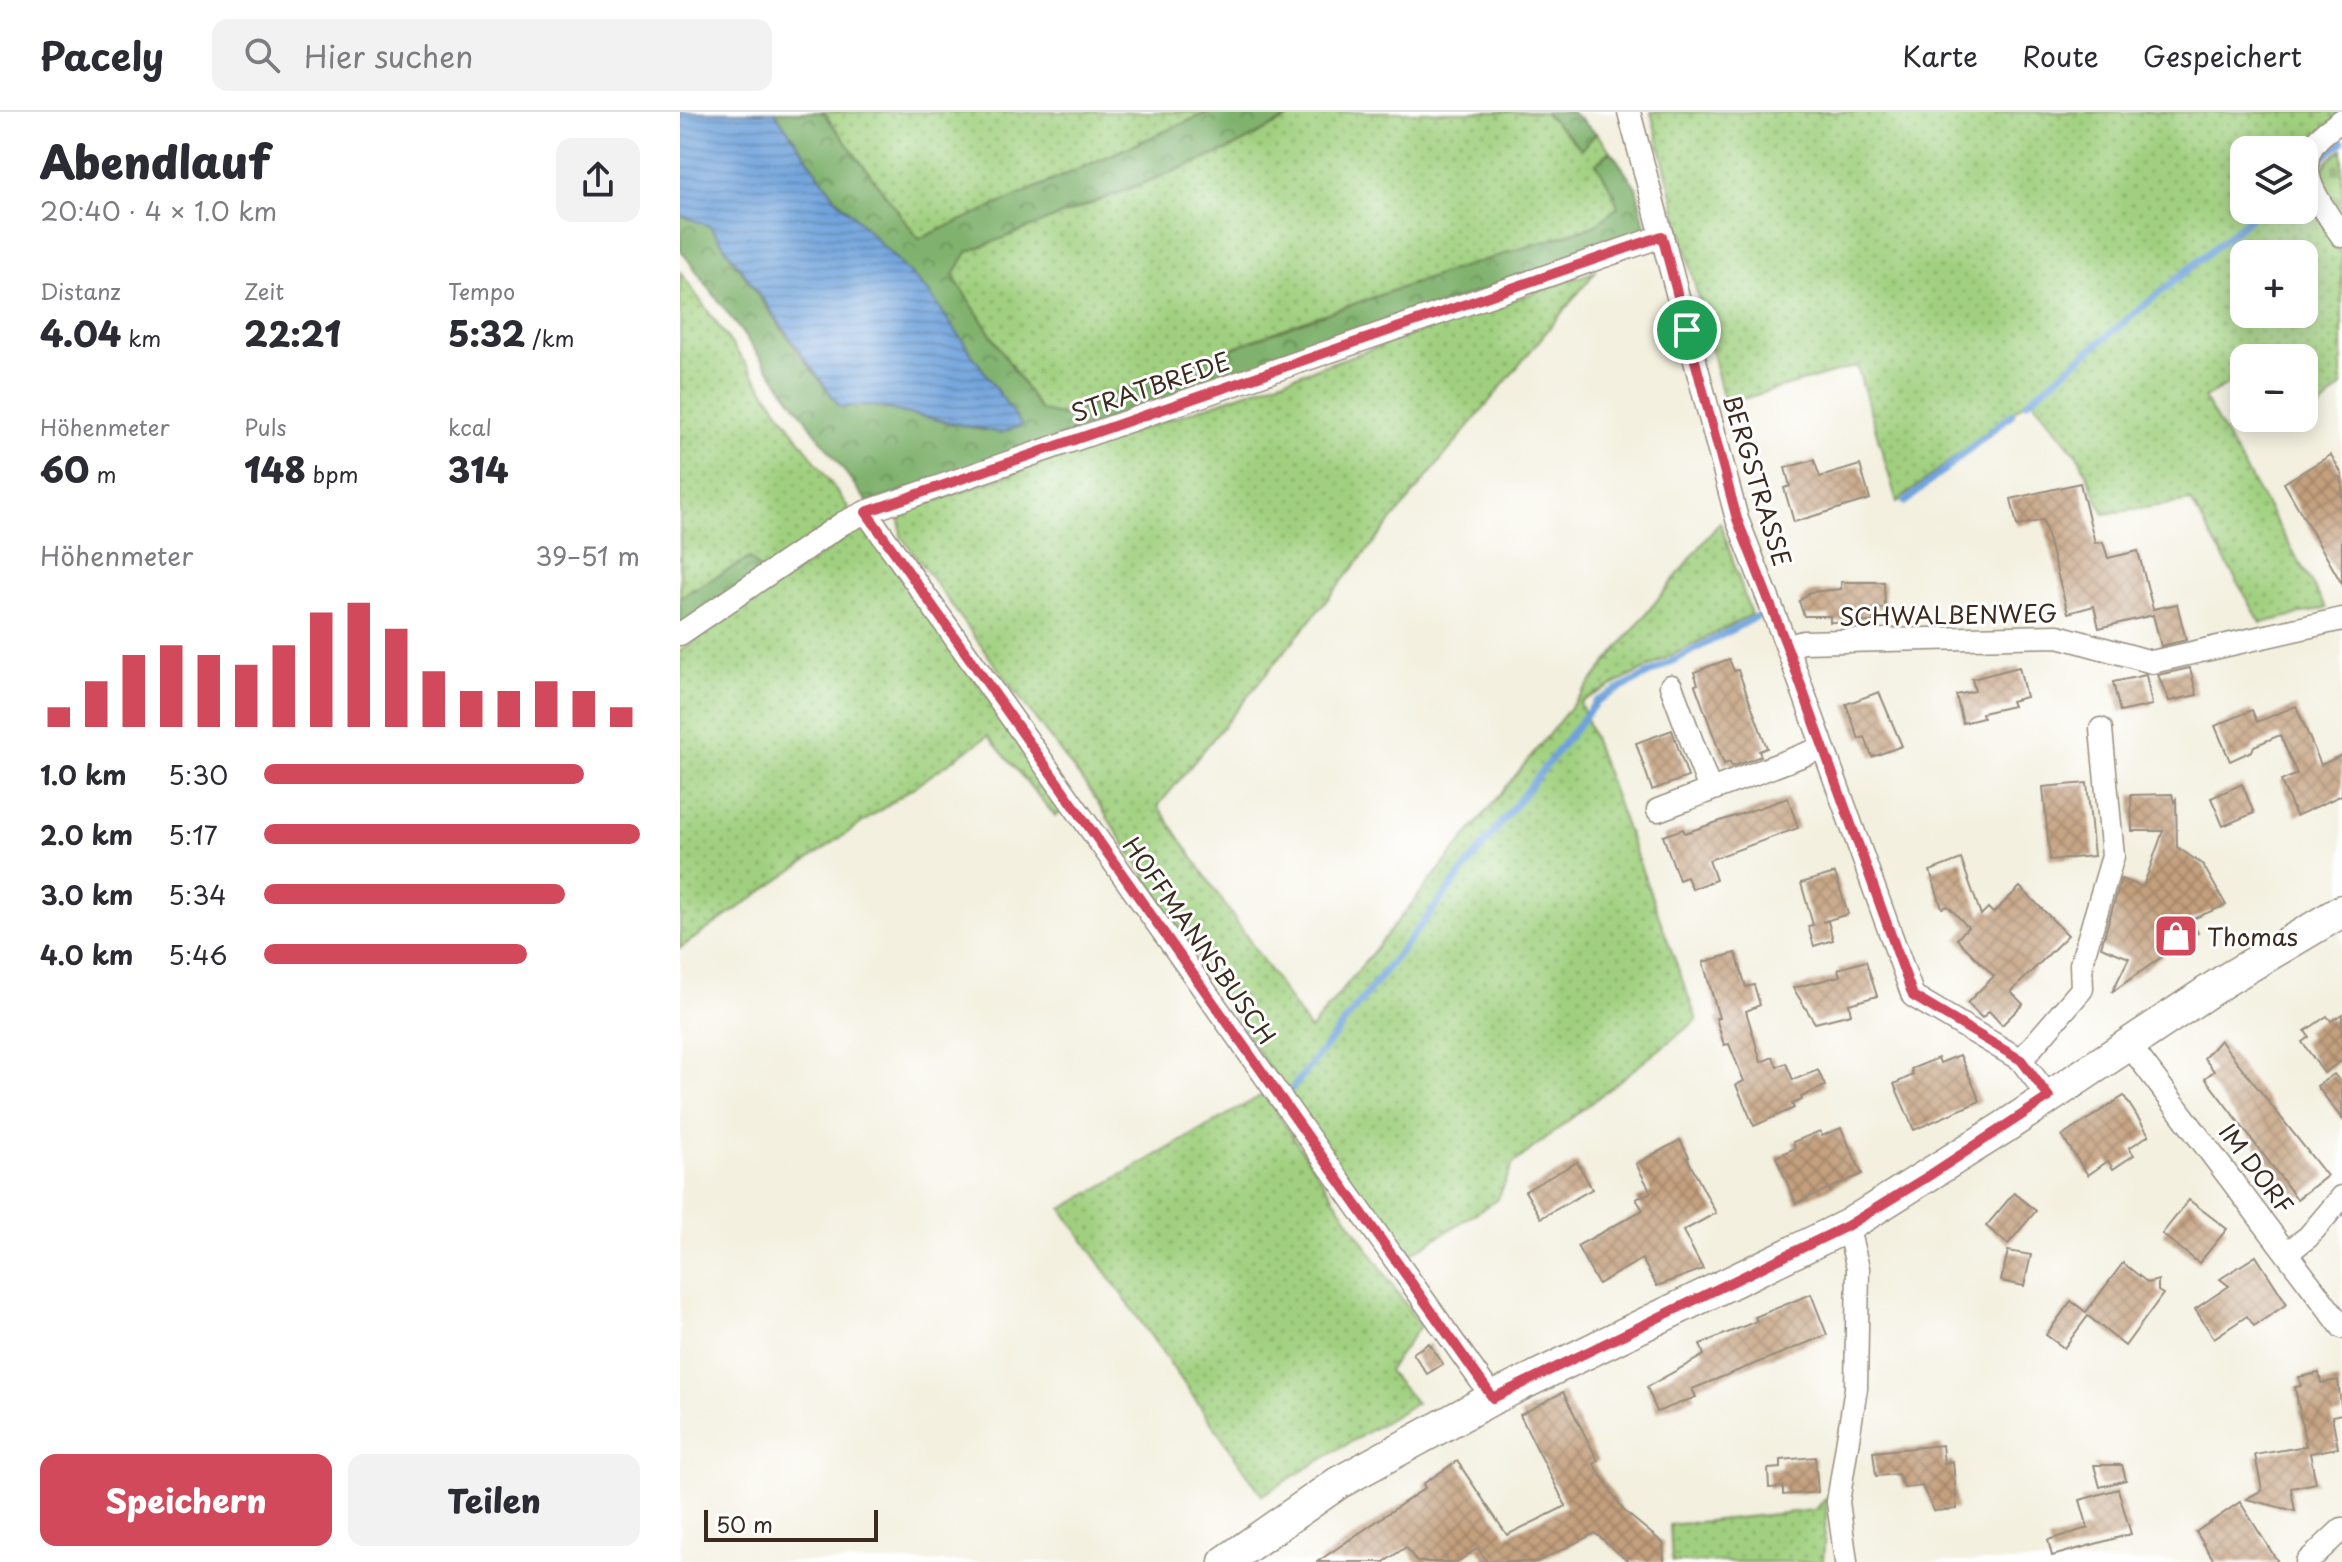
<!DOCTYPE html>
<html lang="de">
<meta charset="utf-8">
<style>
:root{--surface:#fff;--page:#f2f2f3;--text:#2b2b33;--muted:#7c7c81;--line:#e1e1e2;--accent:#d1495b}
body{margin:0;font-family:"Playpen Sans",sans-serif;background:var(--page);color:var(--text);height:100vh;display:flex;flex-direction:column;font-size:30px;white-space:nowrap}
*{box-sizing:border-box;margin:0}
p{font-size:26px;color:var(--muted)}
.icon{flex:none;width:44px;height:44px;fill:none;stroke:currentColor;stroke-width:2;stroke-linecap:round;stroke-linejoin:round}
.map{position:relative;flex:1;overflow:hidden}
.drawer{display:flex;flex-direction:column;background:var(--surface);width:680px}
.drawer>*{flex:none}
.controls{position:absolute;left:1550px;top:24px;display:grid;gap:16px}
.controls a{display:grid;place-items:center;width:88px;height:88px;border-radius:16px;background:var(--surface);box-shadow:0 4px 20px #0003;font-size:40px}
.scale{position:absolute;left:24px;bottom:20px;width:174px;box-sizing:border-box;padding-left:8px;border:4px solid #3b2a1e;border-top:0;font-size:22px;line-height:28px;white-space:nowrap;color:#3b2a1e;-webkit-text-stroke:6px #fff;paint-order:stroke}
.pin{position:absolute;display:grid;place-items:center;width:68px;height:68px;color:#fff;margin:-34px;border:4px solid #fff;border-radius:50%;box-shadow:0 2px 8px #0007}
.round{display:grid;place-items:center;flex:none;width:84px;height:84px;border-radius:16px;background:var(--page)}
.overview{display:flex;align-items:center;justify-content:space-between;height:136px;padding:0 40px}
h1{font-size:44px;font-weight:800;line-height:60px}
.metrics{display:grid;grid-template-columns:repeat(3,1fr);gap:12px;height:136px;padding:8px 40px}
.metrics div{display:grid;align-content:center}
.metrics b{font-size:34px;font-weight:800}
.metrics small{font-size:22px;font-weight:400}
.metrics p{font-size:22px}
.chart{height:224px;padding:16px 40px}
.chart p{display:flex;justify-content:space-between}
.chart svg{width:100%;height:144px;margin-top:8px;stroke:var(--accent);stroke-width:6}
.primary-button{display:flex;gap:16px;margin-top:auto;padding:16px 40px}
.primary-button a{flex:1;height:92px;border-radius:16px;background:var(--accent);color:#fff;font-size:32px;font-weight:800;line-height:92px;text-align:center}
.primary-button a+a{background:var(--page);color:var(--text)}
ul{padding:0 40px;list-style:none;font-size:26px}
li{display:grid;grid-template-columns:128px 96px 1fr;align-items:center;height:60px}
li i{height:20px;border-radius:10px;background:var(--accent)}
header{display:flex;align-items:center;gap:48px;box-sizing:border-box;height:112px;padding:0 40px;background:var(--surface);border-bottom:2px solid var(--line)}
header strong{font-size:38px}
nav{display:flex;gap:44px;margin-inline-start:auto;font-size:28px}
.search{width:560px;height:72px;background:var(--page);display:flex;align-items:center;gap:20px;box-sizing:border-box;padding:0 28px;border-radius:16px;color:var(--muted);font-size:30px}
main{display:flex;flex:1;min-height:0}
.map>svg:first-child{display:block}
.grass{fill:url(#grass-dots);stroke:#6e7d4e;stroke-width:2;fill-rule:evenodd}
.forest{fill:url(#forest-crowns);stroke:#5e6e46;stroke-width:2}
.cemetery{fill:url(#cemetery-stones);stroke:#6e7d4e;stroke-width:2}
.water{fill:url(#water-rules);stroke:#55667c;stroke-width:2}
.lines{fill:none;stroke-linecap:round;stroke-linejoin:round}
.stream{stroke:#6fa3db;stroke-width:7}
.building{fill:url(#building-cross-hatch)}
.minor-casing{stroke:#978d7e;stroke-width:25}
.secondary-casing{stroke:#978d7e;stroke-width:35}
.minor{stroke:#fff;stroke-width:22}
.secondary{stroke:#fff;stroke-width:32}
.route-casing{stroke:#fff;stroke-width:16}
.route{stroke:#d1495b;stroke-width:10}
.labels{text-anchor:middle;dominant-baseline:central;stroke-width:6;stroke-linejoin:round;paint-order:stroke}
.street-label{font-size:24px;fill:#3b2a1e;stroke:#fff}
.poi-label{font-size:24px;fill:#3b2a1e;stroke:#fff;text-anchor:start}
</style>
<header>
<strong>Pacely</strong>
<div class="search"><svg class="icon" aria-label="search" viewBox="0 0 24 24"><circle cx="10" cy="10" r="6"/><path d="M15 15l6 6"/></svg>Hier suchen</div>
<nav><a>Karte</a><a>Route</a><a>Gespeichert</a></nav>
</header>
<main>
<section class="drawer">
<div class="overview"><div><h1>Abendlauf</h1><p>20:40 · 4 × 1.0 km</p></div><a class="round"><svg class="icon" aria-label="share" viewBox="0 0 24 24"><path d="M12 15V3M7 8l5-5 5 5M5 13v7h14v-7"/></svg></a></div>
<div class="metrics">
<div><p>Distanz</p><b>4.04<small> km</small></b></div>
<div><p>Zeit</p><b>22:21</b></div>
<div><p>Tempo</p><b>5:32<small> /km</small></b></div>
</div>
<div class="metrics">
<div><p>Höhenmeter</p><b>60<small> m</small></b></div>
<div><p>Puls</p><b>148<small> bpm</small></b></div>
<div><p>kcal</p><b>314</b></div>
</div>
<div class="chart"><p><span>Höhenmeter</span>39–51 m</p>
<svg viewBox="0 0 160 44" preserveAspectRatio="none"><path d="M5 44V38M15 44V30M25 44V22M35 44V19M45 44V22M55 44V25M65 44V19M75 44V9M85 44V6M95 44V14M105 44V27M115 44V33M125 44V33M135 44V30M145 44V33M155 44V38"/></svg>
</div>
<ul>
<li><b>1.0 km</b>5:30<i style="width:85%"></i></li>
<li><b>2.0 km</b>5:17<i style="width:100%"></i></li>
<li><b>3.0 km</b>5:34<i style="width:80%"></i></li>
<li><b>4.0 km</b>5:46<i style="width:70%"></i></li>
</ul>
<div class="primary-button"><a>Speichern</a><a>Teilen</a></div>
</section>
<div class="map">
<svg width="1662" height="1450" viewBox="0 0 1662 1450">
<defs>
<pattern id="grass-dots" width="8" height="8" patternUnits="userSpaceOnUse" patternTransform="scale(2)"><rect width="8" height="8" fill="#a0d07f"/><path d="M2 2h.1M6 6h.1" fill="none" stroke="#84a967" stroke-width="1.8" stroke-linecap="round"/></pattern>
<pattern id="forest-crowns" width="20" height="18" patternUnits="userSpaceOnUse" patternTransform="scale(2)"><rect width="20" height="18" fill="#80b26e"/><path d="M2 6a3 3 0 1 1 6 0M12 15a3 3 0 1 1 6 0" fill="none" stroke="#6a915a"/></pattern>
<pattern id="cemetery-stones" width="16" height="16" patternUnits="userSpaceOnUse" patternTransform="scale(2)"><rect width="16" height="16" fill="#a0d07f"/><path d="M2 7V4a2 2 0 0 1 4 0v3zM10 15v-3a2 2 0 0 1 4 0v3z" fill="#84a967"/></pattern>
<pattern id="water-rules" width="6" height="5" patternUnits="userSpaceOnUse" patternTransform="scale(2)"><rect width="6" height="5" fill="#6fa3db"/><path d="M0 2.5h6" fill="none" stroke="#5c85b1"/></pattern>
<pattern id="building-cross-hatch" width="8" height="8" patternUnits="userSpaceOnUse" patternTransform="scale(2)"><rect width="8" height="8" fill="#c4a07e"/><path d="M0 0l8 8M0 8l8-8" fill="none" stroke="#a08367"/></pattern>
</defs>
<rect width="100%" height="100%" fill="#fff"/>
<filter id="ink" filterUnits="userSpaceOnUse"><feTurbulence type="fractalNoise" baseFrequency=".0125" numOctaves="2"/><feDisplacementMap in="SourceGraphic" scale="16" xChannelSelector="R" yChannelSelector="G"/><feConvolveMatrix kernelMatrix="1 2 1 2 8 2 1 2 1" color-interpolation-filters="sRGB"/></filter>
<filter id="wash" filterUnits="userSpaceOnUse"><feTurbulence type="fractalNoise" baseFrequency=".006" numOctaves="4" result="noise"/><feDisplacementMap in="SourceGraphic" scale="32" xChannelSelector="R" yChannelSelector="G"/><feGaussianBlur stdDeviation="1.8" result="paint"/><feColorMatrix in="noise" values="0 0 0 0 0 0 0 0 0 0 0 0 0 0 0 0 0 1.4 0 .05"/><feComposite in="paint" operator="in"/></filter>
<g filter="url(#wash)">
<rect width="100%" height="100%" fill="#f3f0df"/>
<g class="grass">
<polygon points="143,0 529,0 239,127"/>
<polygon points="619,0 864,0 902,36 916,21 931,39 916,51 933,80 938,96 914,114 773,158 621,210 453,274 383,304 360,298 273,164 287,140 548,38"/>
<path d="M971 0H1661L1624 38H1564V98H1624V83L1662 142V274L1634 302 1624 282V246H1605L1603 244 1599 246H1564V264L1524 286 1646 496 1581 511 1511 389 1424 402 1400 347 1351 286 1217 390 1177 254 1045 292ZM1564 142H1624V202H1564Z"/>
<polygon points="916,159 478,694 630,918 1040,410 1071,503 900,590 1017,908 833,1052 818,1087 723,1147 585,950 411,680 332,576 221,424 220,407 231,397"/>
<polygon points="0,160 168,395 165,402 81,459 70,446 0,485"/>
<polygon points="186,416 388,697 375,704 308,624 0,836 0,539 178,418"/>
<polygon points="584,982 740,1214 708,1259 736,1291 582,1383 382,1097"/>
<polygon points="1147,1386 1143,1450 992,1450 990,1413 1134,1398"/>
</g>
<g class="forest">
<polygon points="95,0 143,0 239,127 529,0 619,0 548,38 287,140 273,164 360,298 383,304 453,274 621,210 773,158 914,114 938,95 933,80 916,51 931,39 956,75 965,114 960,124 188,391 0,137 0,103 30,114 113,233 160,295 189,293 303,318 250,182 154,84"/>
<polygon points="864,0 891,0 916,21 902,37"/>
<polygon points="70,446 81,459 0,515 0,485"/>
</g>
<polygon class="cemetery" points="1662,37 1662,114 1638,66 1647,50"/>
<polygon class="water" points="0,0 95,0 154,84 250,182 342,314 320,321 189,293 160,295 30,114 0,103"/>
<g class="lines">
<g class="stream">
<polyline points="1644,44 1662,30"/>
<polyline points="1347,290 1580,98"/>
<polyline points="1225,390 1332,302"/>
<polyline points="612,977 917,589 1080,503"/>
</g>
</g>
<g id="blocks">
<g class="building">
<polygon points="1651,343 1662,362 1662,472 1604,371"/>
<polygon points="1134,348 1140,365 1180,353 1190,387 1114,410 1104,376 1110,374 1105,356"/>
<polygon points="1400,371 1415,431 1423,430 1428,446 1458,439 1473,497 1497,492 1506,528 1481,534 1473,503 1419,516 1414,494 1388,501 1363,408 1337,414 1331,387"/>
<polygon points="1161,470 1204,470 1205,496 1193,497 1194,510 1150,510 1150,504 1124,504 1119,489 1130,480 1161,477"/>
<polygon points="1049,547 1054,559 1058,558 1087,636 1079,639 1081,644 1052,655 1050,650 1044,652 1015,573 1018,572 1014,560"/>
<polygon points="1339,555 1346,585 1331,589 1333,594 1302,601 1303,606 1283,611 1276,583 1295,579 1292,567"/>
<polygon points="1510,556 1517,583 1489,589 1478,563"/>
<polygon points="1466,563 1472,593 1440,600 1433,570"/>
<polygon points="1199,580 1222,634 1192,645 1185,625 1179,627 1166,592"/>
<polygon points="1616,594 1641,653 1662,643 1662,683 1616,704 1601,669 1617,662 1600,623 1574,634 1572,639 1550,649 1535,614 1572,598 1577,610"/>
<polygon points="992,618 1008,665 972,678 956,631"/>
<polygon points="1407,671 1414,744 1370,748 1363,675"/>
<polygon points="1562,672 1574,701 1543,714 1531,686"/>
<polygon points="1492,682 1494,690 1496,687 1497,735 1523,753 1546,793 1510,808 1518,821 1481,842 1483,844 1432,880 1449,846 1421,835 1441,767 1463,775 1483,719 1452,719 1451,683"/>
<polygon points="1108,686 1118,716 1029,748 1036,768 1012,777 1007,765 999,768 983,724 1003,717 1005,721"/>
<polygon points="1281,747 1301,803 1308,796 1313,801 1340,775 1388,823 1331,880 1343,892 1322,913 1309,899 1302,906 1287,891 1314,864 1277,827 1288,815 1268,794 1262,796 1250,759"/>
<polygon points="1155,761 1168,802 1142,810 1148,809 1153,828 1134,834 1128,814 1133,813 1121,771"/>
<polygon points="1056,841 1066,875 1074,873 1080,893 1066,899 1081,950 1093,945 1097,955 1106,951 1113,968 1138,958 1145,974 1121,985 1122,988 1112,992 1114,996 1074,1014 1056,973 1064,969 1049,932 1044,933 1036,906 1039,906 1023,850"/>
<polygon points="1186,849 1197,884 1169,892 1171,902 1135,911 1113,876 1160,864 1158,857"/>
<polygon points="1662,902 1662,948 1644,961 1622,930 1629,925 1625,919 1647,904 1651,909"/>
<polygon points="1540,928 1647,1064 1617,1087 1525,966 1534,959 1524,946"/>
<polygon points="1280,943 1300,989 1234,1018 1214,972 1233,963 1231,957 1258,946 1260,951"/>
<polygon points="1654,962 1662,972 1662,1007 1637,974"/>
<polygon points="1444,984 1469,1023 1449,1036 1454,1043 1433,1057 1428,1049 1408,1063 1382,1024"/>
<polygon points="1161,1016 1182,1062 1116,1091 1096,1045 1115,1036 1113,1030 1140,1019 1142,1024"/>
<polygon points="1000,1028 1009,1045 1007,1046 1036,1101 1003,1119 1023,1157 977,1174 962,1147 918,1172 897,1134 963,1098 956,1087 971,1080 956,1052"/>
<polygon points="897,1050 912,1077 861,1106 845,1079"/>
<polygon points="1334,1081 1356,1099 1328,1132 1306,1114"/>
<polygon points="1509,1088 1547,1117 1519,1151 1482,1122"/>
<polygon points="1328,1139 1351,1143 1344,1174 1321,1169"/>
<polygon points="1576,1144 1607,1192 1574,1214 1567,1204 1534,1226 1515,1197 1549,1174 1540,1167"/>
<polygon points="1443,1151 1468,1171 1478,1168 1478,1179 1483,1182 1445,1234 1408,1204 1384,1236 1366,1223 1391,1189 1406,1200"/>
<polygon points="1131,1182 1147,1223 1012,1277 1016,1285 977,1300 967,1275 1024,1243 1020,1232 1077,1209 1075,1205"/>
<polygon points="749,1231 763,1252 747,1262 733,1241"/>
<polygon points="1639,1261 1641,1271 1658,1268 1662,1302 1652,1304 1658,1336 1630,1341 1636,1371 1611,1376 1615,1399 1566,1387 1582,1378 1575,1343 1626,1334 1615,1275 1621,1274 1619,1265"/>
<polygon points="883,1280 918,1349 914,1352 943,1398 983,1431 984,1450 949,1450 915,1421 857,1450 807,1450 798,1436 777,1450 737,1450 726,1435 704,1450 637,1450 745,1376 743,1372 777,1349 827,1423 886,1394 840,1303"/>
<polygon points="1262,1333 1264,1351 1273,1349 1277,1397 1254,1399 1242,1374 1224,1376 1218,1362 1196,1364 1193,1340"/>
<polygon points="1135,1345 1138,1380 1103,1383 1103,1375 1089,1376 1088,1357 1101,1356 1101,1348"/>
<polygon points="1414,1353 1442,1353 1446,1368 1420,1375"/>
<polygon points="1438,1377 1451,1422 1372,1444 1368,1428 1408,1416 1400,1388"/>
<polygon points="1560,1390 1598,1450 1535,1450 1516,1420"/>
</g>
</g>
</g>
<g filter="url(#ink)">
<use href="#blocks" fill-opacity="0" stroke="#978d7e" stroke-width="2"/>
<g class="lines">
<g class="minor-casing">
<g id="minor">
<polyline points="949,0 1057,407 1107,535 1233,884 1341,948 1369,985"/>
<path d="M1662 8C1654 14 1644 20 1637 28 1610 57 1645 98 1662 124"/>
<polyline points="186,400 813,1286"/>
<polyline points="0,522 163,411 186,400 982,124"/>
<polyline points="1107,535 1123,530 1378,524 1472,550 1662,507"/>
<polyline points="991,574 1030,678"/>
<polyline points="978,698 1142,636"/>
<polyline points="1448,931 1662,1215"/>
<polyline points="1341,948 1402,877 1401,852 1433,744 1421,617"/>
<polyline points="1608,1140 1628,1125 1662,1085"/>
<polyline points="1166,1450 1158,1390 1176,1276 1178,1156 1167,1114"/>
<polyline points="1627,1450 1662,1417"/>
</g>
</g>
<g class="secondary-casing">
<polyline id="secondary" points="545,1450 658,1371 813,1286 1167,1114 1323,1016 1544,869 1662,799"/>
</g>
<use href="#minor" class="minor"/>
<use href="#secondary" class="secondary"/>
</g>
</g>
<g class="lines" filter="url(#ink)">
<g class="route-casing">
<polygon id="route" points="982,124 1057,407 1107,535 1233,884 1341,948 1369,985 1247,1065 1167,1114 813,1286 186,400"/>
</g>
<use href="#route" class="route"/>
</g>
<defs>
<g id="shop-square" transform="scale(2.3)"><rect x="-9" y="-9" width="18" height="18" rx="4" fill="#d1495b" stroke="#fff"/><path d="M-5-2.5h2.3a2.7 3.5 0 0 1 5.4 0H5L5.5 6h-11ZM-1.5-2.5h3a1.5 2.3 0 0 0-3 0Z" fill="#fff"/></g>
</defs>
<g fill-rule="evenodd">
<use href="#shop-square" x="1496" y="824"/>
</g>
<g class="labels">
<g class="street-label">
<text transform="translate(470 274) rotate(-19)">STRATBREDE</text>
<text transform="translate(1078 368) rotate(73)">BERGSTRASSE</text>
<text transform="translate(1268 502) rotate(-1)">SCHWALBENWEG</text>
<text transform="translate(520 828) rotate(55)">HOFFMANNSBUSCH</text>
<text transform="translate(1577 1056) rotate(53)">IM DORF</text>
</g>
<g class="poi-label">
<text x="1527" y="824">Thomas</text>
</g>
</g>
</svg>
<div class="controls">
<a><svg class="icon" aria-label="layers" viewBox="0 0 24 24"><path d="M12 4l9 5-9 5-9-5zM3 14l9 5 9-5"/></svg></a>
<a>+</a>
<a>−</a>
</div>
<div class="scale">50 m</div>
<div class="pin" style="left:1007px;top:218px;background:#1e9e55"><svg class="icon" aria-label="arrive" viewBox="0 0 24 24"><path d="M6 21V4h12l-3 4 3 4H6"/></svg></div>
</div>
</main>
